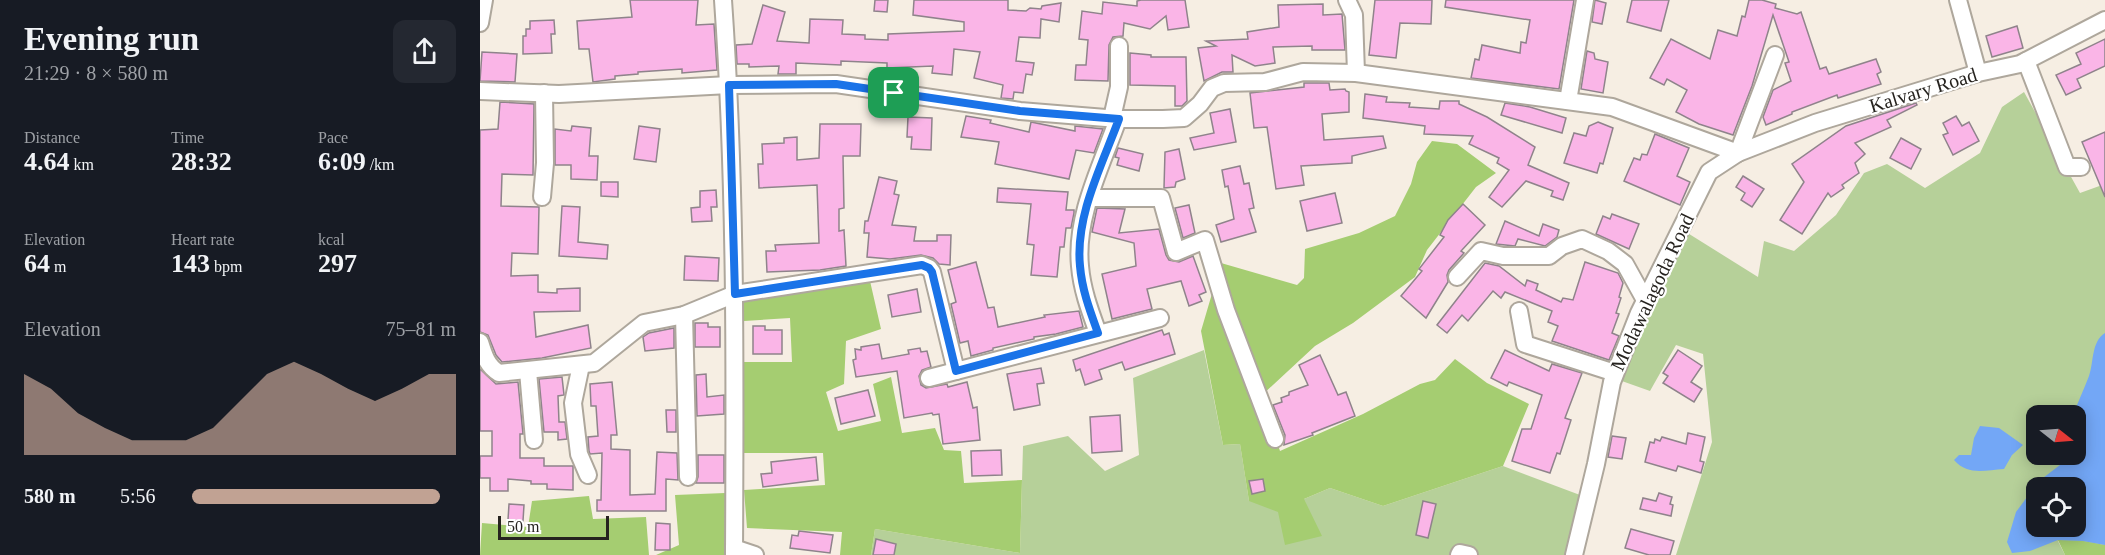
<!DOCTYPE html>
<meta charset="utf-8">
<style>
:root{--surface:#171b24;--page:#242831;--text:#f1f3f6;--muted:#9ea1a6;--accent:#c1a293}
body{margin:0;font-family:"Times New Roman",serif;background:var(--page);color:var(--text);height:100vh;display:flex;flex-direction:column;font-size:22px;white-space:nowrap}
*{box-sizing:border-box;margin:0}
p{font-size:20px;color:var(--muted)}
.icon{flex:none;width:33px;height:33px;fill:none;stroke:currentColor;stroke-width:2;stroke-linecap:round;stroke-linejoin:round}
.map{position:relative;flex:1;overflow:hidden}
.details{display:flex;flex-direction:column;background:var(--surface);width:480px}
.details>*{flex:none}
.needle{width:39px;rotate:107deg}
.controls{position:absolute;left:1546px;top:405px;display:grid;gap:12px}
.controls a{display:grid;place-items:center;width:60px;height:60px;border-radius:12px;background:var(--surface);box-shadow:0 3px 15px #0003;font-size:30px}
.scale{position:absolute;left:18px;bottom:15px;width:111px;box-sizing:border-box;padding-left:6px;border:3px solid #26231f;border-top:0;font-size:16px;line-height:21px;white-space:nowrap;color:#26231f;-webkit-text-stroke:4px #fff;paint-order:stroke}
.pin{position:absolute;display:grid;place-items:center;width:51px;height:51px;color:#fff;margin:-26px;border-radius:12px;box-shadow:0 3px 9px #0006}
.round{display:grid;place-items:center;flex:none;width:63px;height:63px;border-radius:12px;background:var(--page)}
.head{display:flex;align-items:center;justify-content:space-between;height:102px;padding:0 24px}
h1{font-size:33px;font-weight:700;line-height:45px}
.stats{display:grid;grid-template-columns:repeat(3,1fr);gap:9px;height:102px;padding:6px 24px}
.stats div{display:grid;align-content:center}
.stats b{font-size:26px;font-weight:700}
.stats small{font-size:16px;font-weight:400}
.stats p{font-size:16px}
.chart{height:168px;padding:12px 24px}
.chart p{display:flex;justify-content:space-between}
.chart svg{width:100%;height:108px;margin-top:6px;fill:var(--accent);opacity:.7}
ul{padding:0 24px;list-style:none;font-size:20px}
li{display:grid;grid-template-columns:96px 72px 1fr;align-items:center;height:45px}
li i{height:15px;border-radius:8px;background:var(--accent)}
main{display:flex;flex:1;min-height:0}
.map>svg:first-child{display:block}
.green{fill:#b6d099;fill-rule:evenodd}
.forest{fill:#a5cd71}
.water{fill:#73a7f6;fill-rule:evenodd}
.building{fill:#fab5e7;stroke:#8f838b;stroke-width:1.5}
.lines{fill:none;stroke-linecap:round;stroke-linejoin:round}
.minor-casing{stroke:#aea79c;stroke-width:20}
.minor{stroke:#fff;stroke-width:16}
.route-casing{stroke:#fff;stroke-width:12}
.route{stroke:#1a73e8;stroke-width:8}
.labels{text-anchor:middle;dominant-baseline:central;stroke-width:4.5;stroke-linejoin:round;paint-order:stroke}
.street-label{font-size:20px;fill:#26231f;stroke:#fff}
</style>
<main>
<section class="details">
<div class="head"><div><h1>Evening run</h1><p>21:29 · 8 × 580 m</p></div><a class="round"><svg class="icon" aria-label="share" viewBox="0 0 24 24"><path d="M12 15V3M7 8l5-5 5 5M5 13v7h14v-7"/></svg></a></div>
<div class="stats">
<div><p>Distance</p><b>4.64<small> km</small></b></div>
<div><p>Time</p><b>28:32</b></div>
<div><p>Pace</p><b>6:09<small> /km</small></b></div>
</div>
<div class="stats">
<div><p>Elevation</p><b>64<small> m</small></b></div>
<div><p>Heart rate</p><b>143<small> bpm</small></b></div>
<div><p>kcal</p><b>297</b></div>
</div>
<div class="chart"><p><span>Elevation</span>75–81 m</p>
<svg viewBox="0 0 160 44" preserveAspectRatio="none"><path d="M0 44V11L10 17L20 27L30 33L40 38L50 38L60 38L70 33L80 22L90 11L100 6L110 11L120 17L130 22L140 17L150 11L160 11V44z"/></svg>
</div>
<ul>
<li><b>580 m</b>5:56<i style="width:94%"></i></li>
</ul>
</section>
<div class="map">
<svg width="1625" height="555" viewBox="0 0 1625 555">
<rect width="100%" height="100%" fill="#f6eee3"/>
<g class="green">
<path d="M1544 92 1600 193 1625 184V545L1578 541 1585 555H1196L1232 442 1223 354 1196 345 1170 391 1139 380 1206 232 1278 277 1284 241 1314 251 1356 215 1384 173 1407 164 1445 188 1500 153 1522 107ZM1557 416H1596V454H1557ZM1557 488H1596V526H1557Z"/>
<polygon points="724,350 743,445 760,444 769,501 824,499 850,488 903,506 1023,466 1100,495 1087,555 391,555 395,529 540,553 543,446 588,436 625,471 659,455 653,378"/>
</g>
<g class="forest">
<polygon points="952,141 977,144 1016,173 996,187 947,250 935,277 873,323 835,346 781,396 800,451 883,414 940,384 955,380 975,359 1007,383 1049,404 1023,466 903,506 850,488 824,499 842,536 805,545 798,512 769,501 760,444 743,445 721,331 741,263 817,285 824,278 825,249 879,233 915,216 931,184 937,162"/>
<polygon points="390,281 401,329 366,341 364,384 346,392 358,431 401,421 393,384 411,377 422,433 455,428 464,450 481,451 484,483 542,480 540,553 395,529 391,555 360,555 362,532 267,528 264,490 345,485 343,453 263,453 261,362 312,362 310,318 264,321 262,301"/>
<polygon points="245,493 247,555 176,555 199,545 195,495"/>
<polygon points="109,496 113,519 166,517 169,555 0,555 2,523 48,527 52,501"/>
<polygon points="1578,540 1603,541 1625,545 1625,555 1585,555"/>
</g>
<g class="water">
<path d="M1625 333V545L1603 541 1578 540 1550 551 1532 553 1527 542 1536 512 1559 481 1580 465 1582 455 1596 454V416L1593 415C1598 402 1604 389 1609 376 1614 362 1611 342 1625 333ZM1557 488H1596V526H1557Z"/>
<path d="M1500 426 1519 428 1543 445 1532 455 1524 469C1505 470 1488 476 1474 460L1479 455H1491L1494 438Z"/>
</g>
<g class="building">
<polygon points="150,0 218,0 216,25 234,24 237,70 202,73 202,69 158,72 158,74 135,76 135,79 113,82 109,49 99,49 97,21 152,17"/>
<polygon points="395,0 408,0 407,12 394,11"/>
<polygon points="434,0 528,0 528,10 546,11 550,8 561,9 562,6 581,3 579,22 561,19 560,38 539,37 536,61 554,63 552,75 546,74 543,93 534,92 533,99 521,98 523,85 494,78 500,52 474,49 472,75 452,73 453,66 407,68 407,63 361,61 361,65 316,63 316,74 298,74 299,66 269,67 269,64 257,64 256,45 272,44 283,5 305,12 297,41 329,43 330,19 363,20 362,34 385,35 385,39 408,40 408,34 484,31 484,22 433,15"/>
<polygon points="661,0 705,0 709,27 688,30 686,16 670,29 644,23 643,36 633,37 629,45 628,81 595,80 596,65 606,65 608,40 599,39 602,11 622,14 623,2 657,6 657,1"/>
<polygon points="895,0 952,0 951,24 920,23 916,58 889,55"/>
<polygon points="966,0 1094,0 1079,89 991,78 995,59 999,60 1002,45 1040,53 1041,42 1046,43 1050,20 965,7"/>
<polygon points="1115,0 1126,3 1122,24 1112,22"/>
<polygon points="1152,0 1189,0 1181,31 1147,22"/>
<polygon points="1269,0 1282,0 1296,4 1295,8 1317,14 1321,12 1340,69 1346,67 1349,74 1396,59 1401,72 1397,74 1401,84 1358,98 1357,95 1312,112 1312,114 1286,125 1283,117 1293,90 1311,81 1305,63 1309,62 1293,15 1272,86 1253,135 1219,124 1196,112 1207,90 1187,79 1184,85 1170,78 1191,39 1230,59 1238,30 1257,36 1262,16 1265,17"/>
<polygon points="843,4 843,15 862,14 865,50 832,50 832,46 793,47 795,63 775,66 752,55 753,72 742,72 724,81 718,48 736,46 726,41 768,39 767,32 799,27 798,5"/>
<polygon points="74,20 75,34 71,34 72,53 43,54 43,36 46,36 46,29 50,29 50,21"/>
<polygon points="1537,26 1543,48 1512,57 1506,36"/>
<polygon points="1625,39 1625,66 1597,79 1601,88 1586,95 1576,75 1601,64 1596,53"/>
<polygon points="1107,51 1114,53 1115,59 1128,62 1123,93 1101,89"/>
<polygon points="2,52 37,54 35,82 0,81"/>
<polygon points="650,53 671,55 671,57 706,57 707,101 702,106 695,106 695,86 650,85"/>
<polygon points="824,83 849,83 850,90 865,89 866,91 869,92 869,112 842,114 844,140 903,136 906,148 872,156 872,163 821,166 824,185 796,189 787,127 774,128 770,93 824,87"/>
<polygon points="885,94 907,97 906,102 930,103 929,107 959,109 960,101 979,101 979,104 1007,117 1055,147 1048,165 1089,183 1083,200 1071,196 1073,191 1046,181 1022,207 1009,197 1029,170 1017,163 1019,158 989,144 993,136 944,134 945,126 883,118"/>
<polygon points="20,102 54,104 53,175 22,174 21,206 59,207 58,254 32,253 31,276 58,275 58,292 77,293 77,289 100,288 100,311 54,312 56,337 108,325 111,348 62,358 22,362 16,355 8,335 0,332 0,130 18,129"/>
<polygon points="1025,103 1050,107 1086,118 1082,133 1021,115"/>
<polygon points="1436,103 1437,105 1407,120 1411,127 1375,143 1385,154 1375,163 1379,173 1362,185 1364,188 1351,197 1348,193 1322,234 1300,220 1324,182 1312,164 1366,126"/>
<polygon points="750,109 756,142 714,150 710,138 734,133 730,113"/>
<polygon points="486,116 511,120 510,123 549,132 551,122 595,131 595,126 623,129 614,153 596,150 589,179 515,164 519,142 481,137"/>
<polygon points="1476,116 1482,126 1489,122 1499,141 1473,155 1463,135 1468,133 1463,123"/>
<polygon points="428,117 452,118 451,150 431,149 432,137 427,137"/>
<polygon points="1118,122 1133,128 1123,164 1120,163 1117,173 1084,163 1094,133 1106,136 1109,126"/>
<polygon points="340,124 381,124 380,156 363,156 364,208 359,209 359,231 364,230 366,266 340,270 287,272 286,251 296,251 295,245 339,243 337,185 279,188 278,164 283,164 282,144 304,143 304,138 317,137 317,160 339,158"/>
<polygon points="92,126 111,128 109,156 118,156 117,180 91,179 91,165 75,165 75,129 91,131"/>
<polygon points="159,126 180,129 176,162 154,159"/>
<polygon points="1625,132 1625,197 1602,142"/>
<polygon points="1175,134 1209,148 1197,176 1210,182 1200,205 1144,181 1154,158 1160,160 1162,154 1167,155"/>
<polygon points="1421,138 1441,149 1431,169 1410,158"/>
<polygon points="638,148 663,154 659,171 637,165 639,158 635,157"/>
<polygon points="699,149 705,179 696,182 695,187 684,188 685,152"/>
<polygon points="760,166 764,184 769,183 774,208 769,209 776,232 741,242 736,225 754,219 748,186 745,187 742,170"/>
<polygon points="1263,176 1284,189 1272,207 1261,200 1265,193 1256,187"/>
<polygon points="399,177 417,181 414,194 419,195 412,225 436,227 434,241 457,241 457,235 471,235 470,265 459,264 453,258 441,255 410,259 387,257 389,233 384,233 385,221 388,221"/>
<polygon points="121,182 138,182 138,197 121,196"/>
<polygon points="518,188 588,192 586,210 594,210 594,213 591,228 586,228 584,247 580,247 577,277 551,275 554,245 547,244 551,204 517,202"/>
<polygon points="236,190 237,207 231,207 232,221 212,222 211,208 220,207 220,191"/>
<polygon points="855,193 862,223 827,231 820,201"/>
<polygon points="983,204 1005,225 981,251 984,253 969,270 967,275 968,282 946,318 921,296 942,271 939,269 964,237 960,235 968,220"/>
<polygon points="709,205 715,233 703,238 695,208"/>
<polygon points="82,206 100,207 98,242 128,245 127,259 79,256"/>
<polygon points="617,208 645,209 639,233 679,229 686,255 689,260 699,262 713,256 726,292 719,295 722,301 709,306 701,281 667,289 672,309 632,319 622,274 656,266 654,243 612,232"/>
<polygon points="1132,214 1159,224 1149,249 1116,234 1123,216 1130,219"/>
<polygon points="1025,221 1059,236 1063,224 1079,230 1077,237 1065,246 1038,239 1035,246 1016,244"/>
<polygon points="205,256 239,258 238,281 204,280"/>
<polygon points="496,262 508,308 514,307 518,327 565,317 564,315 599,311 603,327 576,334 554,337 554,339 513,348 513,350 491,356 488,341 480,343 471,304 476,302 468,270"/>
<polygon points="1105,262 1138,273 1143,283 1139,297 1141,298 1136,313 1139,314 1132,333 1139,336 1129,360 1072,341 1078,326 1068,322 1072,311 1025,292 1021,298 1013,291 988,321 982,315 967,333 957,325 1005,263 1019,266 1045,286 1047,280 1058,284 1056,290 1081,302 1083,298 1093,300"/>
<polygon points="437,289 441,312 412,317 408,295"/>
<polygon points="215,323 228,323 228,327 240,327 240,347 215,347"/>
<polygon points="273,326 285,326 285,330 302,330 302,354 273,354"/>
<polygon points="194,328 194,348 165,351 163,337 169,333"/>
<polygon points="682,330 684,335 689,333 695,354 645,370 642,362 619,370 622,379 605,385 600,369 596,371 593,360"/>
<polygon points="399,344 402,359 429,354 428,350 440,348 441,352 447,351 451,367 442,370 439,376 441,385 446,388 467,384 468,387 487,382 493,408 497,407 500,440 463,444 459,414 453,415 452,413 424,418 417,371 376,377 373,360 376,359 375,349 381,350 381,347"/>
<polygon points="1025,350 1069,371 1072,364 1102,373 1085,418 1091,420 1080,454 1077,453 1070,473 1032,461 1042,429 1051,429 1062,395 1029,382 1027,386 1011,378"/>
<polygon points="1198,350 1222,366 1211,382 1222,389 1214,402 1183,383 1188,376 1183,373"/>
<polygon points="840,355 858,395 866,392 875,416 832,433 833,435 804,445 805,435 793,405 802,402 801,398 809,395 809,392 828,385 819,365"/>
<polygon points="561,368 564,383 557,384 560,405 534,410 527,374"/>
<polygon points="0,369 16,384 38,382 43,434 40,434 40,458 64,458 64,466 93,466 93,490 67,489 67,484 51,484 51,481 28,479 28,491 10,491 10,478 0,478 0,456 12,456 12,431 0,431"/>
<polygon points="226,374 227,397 244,395 244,414 217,416 216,375"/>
<polygon points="82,377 84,395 78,396 79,422 85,422 87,439 78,440 78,432 64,432 59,379"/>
<polygon points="132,382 137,435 131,435 131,449 150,450 150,495 175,494 177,452 197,453 198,480 186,479 186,511 117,511 117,500 121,500 122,453 110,454 109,451 108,437 118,436 116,406 111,406 110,384"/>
<polygon points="388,390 395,416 361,424 355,398"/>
<polygon points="186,410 196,410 196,432 187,432"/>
<polygon points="640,415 642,451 612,453 610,417"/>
<polygon points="1208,433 1225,437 1220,461 1224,462 1221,473 1198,466 1196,471 1165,462 1170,442 1174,443 1175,439 1180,441 1182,437 1206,444"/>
<polygon points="1132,436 1146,438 1142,459 1128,457"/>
<polygon points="521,450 522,475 492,476 491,451"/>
<polygon points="218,455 244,455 244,483 216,483 218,477"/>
<polygon points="336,457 338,480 283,487 281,474 292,473 291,462"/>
<polygon points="783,479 785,491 772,494 769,481"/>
<polygon points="1179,493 1192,497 1190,504 1193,505 1191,516 1160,509 1163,498 1176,501"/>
<polygon points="943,501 956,504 948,538 936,535"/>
<polygon points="29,504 44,505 43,521 28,520"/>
<polygon points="176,523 190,524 190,550 175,550"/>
<polygon points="1151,529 1194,541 1190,555 1169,555 1145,548"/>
<polygon points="319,531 353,535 350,553 310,548 312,535 318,536"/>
<polygon points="396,539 416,544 414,555 393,555"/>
</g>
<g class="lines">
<g class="minor-casing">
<g id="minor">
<path d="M243 0C256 185 255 370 254 555"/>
<polyline points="867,0 874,15 876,73"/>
<polyline points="1478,0 1498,73"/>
<polyline points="0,23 4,0"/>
<polyline points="1546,61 1587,167 1601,167"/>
<polyline points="0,91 79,94 249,85 356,84 540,111 638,119 683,119 704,118 720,104 732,88 744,83 785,82 823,72 876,73 1132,107 1258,153"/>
<polyline points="1088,101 1105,0"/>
<polyline points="632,118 639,87 639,46"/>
<polyline points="1258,153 1295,55"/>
<polyline points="62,197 65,163 64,93"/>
<polyline points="610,198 681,198 696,252 725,240 746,310 795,439"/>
<polyline points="977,277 1001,251 1023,256 1069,256 1082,246 1102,239 1128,251 1145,264 1165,300"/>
<polyline points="1039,311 1045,344 1135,373"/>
<polyline points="204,315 208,477"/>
<path d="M618 333C610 311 602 290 600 266 595 216 622 165 638 119"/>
<path d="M0 342C4 355 7 366 19 373L114 363 164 323 204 315 255 294 442 265 449 268 452 272 476 371"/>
<polyline points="101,365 93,403 99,454 108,475"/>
<polyline points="48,371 54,440"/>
<polyline points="449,378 680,318"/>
<polyline points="254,548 275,555"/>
<polyline points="979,555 980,553 989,555"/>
<polyline points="1094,555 1116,464 1132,382 1159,313 1229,172 1258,153 1335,123 1498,73 1540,64 1625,20"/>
</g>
</g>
<use href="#minor" class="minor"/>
</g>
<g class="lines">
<g class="route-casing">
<path id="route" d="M356 84 540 111 639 119C622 165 595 216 600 266 602 290 610 311 618 333L476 371 452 272 449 268 442 265 255 294 249 85Z"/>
</g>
<use href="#route" class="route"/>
</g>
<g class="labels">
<g class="street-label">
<text transform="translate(1443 90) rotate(-17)">Kalvary Road</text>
<text transform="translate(1172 292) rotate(-65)">Modawalagoda Road</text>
</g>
</g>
</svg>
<div class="controls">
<a><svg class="needle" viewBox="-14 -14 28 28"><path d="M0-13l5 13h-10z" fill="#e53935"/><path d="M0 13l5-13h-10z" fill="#9ea1a6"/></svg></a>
<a><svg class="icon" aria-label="locate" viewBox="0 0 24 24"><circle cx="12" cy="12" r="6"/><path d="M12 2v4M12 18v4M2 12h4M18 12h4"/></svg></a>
</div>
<div class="scale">50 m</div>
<div class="pin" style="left:414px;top:93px;background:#1e9e55"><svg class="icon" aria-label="arrive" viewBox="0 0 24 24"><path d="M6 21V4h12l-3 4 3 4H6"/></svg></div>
</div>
</main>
